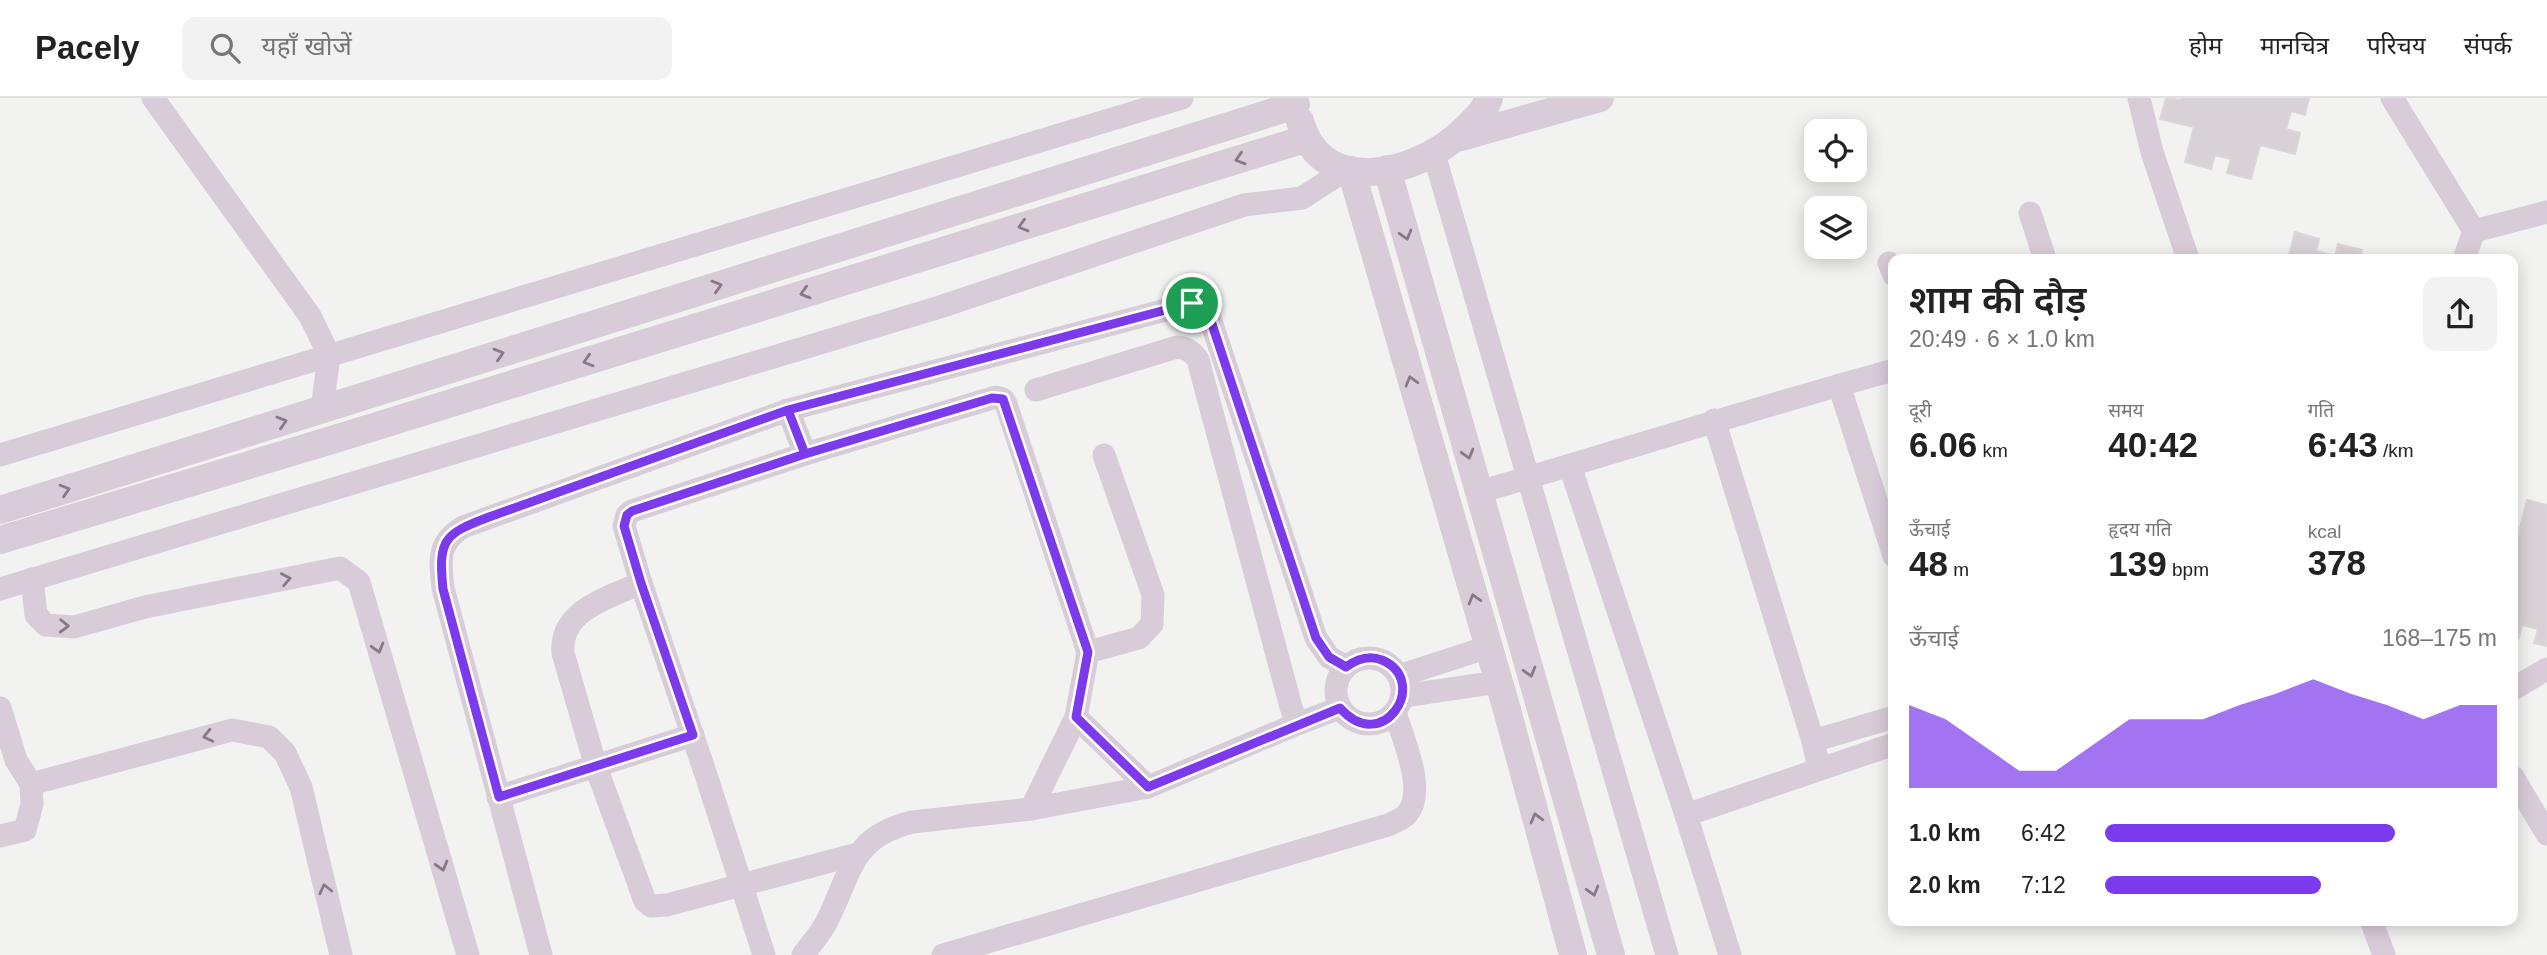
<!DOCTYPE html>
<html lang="hi">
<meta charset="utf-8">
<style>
:root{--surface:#fff;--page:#f2f2f2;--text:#222;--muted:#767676;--line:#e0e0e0;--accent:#7c3aed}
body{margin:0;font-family:Arial,"Noto Sans Devanagari",sans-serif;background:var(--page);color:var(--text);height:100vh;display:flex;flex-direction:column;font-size:26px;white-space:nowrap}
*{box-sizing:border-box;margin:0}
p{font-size:23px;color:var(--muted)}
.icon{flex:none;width:38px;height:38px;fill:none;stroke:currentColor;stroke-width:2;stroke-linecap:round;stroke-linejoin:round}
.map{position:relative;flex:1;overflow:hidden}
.details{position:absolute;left:1888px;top:156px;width:630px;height:672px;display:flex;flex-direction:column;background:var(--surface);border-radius:14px;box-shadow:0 4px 18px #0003}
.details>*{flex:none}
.controls{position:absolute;left:1804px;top:21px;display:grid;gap:14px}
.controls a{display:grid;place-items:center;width:63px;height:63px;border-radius:14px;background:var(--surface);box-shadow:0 4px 18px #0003;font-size:35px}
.pin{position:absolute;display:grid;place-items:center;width:60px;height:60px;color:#fff;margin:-30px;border:4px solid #fff;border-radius:50%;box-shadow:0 2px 7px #0007}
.round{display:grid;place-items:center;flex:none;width:74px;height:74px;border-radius:14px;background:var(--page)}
.overview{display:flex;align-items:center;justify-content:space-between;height:119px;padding:0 21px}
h1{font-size:38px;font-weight:600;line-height:52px}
.figures{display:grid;grid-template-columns:repeat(3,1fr);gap:10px;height:119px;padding:7px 21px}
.figures div{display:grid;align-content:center}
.figures b{font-size:35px;font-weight:600}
.figures small{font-size:19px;font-weight:400}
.figures p{font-size:19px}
.chart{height:196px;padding:14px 21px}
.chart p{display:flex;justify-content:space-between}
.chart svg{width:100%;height:126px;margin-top:7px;fill:var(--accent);opacity:.7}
ul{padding:0 21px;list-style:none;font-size:23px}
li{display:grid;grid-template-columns:112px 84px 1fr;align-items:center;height:52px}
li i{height:18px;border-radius:9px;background:var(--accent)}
header{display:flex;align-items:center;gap:42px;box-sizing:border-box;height:98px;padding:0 35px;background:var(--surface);border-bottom:2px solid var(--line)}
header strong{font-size:33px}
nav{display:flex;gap:38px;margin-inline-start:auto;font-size:24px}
.search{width:490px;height:63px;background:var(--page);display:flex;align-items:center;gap:18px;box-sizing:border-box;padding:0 24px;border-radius:14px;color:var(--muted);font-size:26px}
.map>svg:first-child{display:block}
.building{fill:#d8d1d6;stroke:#dcd5da;stroke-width:2}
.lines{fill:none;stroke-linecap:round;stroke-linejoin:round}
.minor{stroke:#d9ccd9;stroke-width:23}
.tertiary{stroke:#d9ccd9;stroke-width:28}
.oneway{stroke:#887888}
.route-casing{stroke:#fff;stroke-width:14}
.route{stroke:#7c3aed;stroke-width:9}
</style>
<header>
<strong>Pacely</strong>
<div class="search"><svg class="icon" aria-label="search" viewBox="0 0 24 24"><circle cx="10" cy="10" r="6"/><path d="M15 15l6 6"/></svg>यहाँ खोजें</div>
<nav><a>होम</a><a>मानचित्र</a><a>परिचय</a><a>संपर्क</a></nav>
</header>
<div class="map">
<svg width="2547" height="857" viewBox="0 0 2547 857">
<rect width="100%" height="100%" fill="#f2f3f1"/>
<g class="building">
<polygon points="2166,0 2181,2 2181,0 2309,0 2305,17 2291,13 2286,31 2300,35 2295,56 2260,47 2251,81 2227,75 2231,61 2215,57 2211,71 2185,64 2194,29 2160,21"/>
<polygon points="2295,134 2319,141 2316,153 2335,158 2338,146 2362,152 2360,161 2288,161"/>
<polygon points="2527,402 2547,407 2547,548 2534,545 2538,531 2522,527 2519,540 2513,539 2513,437 2518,438"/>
</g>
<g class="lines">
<g class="minor">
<polyline points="153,0 310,218 329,257 322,312"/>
<polyline points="2139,0 2152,54 2188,161"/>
<polyline points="2392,0 2474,133"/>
<polyline points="1434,56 1667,857"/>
<polyline points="2030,115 2045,161"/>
<polyline points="2464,161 2474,133 2547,114"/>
<polyline points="1889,165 1894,177"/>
<polyline points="1839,287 1894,458"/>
<path d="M1036 292 1177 249C1187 250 1192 253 1198 262L1291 609 1297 626 1340 610"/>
<polyline points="788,312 805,356"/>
<polyline points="1714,322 1813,643 1819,670"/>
<polyline points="0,357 1182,0"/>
<polyline points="1104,357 1153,497 1152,526 1139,540 1088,554 1076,619 1148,689"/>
<polyline points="1570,368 1686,717 1730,857"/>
<path d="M1479 394C1617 354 1754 310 1894 272"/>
<polyline points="32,481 36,517 46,527 74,529 145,509 340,470 359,484 468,857"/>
<path d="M641 485C610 499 559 512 563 555L596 669 645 803 651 808 667 807 857 756"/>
<polyline points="0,491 940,209 1244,107 1302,100 1345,72"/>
<circle cx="1369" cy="593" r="33"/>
<polyline points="1399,578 1488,549"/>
<polyline points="2513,591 2547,571"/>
<polyline points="1403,598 1498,584"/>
<polyline points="0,610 16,662 31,686 232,632 269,639 285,655 301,689 341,857"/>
<polyline points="1813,643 1894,619"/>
<polyline points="2513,679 2547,736"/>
<polyline points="498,699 693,637"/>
<polyline points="1031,711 1076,619"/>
<polyline points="1686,717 1894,646"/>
<polyline points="0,738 25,732 32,706 31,686"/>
<polyline points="2371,822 2384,857"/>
<path d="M541 857 443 490C440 462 437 445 463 429L788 312 1192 205 1203 207 1207 211 1316 540 1329 559 1346 569"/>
<polyline points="764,857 706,677 641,485 624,428 627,417 632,413 805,356 996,299 1003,301 1006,306 1088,554"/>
<path d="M803 857C812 845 822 834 828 821 852 772 852 739 912 724L1031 711 1148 689 1297 626"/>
<path d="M943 857 1388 727C1394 724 1403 721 1407 716 1427 694 1403 640 1395 615"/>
</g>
<g class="tertiary">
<path d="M1300 23C1322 102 1418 76 1463 33 1474 22 1484 14 1489 0"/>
<polyline points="1461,39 1600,0"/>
<polyline points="1387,71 1611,857"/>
<polyline points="1351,72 1507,612 1573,857"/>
<polyline points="0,412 1296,7"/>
<polyline points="0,442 335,341 1305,41"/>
</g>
</g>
<defs><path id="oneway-chevron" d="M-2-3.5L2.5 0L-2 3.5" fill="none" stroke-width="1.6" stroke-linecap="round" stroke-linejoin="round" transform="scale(1.75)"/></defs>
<g class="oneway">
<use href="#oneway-chevron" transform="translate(1240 61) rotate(163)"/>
<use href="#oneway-chevron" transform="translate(1023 128) rotate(163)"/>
<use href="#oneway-chevron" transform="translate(1406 137) rotate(74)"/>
<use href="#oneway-chevron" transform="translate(717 188) rotate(-17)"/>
<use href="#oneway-chevron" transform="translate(805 195) rotate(163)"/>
<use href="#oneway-chevron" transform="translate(499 256) rotate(-17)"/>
<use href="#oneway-chevron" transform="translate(588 263) rotate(163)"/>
<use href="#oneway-chevron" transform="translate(1411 283) rotate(-106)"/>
<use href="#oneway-chevron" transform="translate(282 324) rotate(-17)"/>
<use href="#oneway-chevron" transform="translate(1468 356) rotate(74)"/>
<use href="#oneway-chevron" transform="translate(65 392) rotate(-17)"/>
<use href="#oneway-chevron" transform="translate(286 481) rotate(-11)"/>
<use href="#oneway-chevron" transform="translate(1474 501) rotate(-106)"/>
<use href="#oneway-chevron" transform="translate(64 528) rotate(2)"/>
<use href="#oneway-chevron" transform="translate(378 550) rotate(74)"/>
<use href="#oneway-chevron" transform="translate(1530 574) rotate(74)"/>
<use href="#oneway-chevron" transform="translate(208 638) rotate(167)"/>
<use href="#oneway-chevron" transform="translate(1536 720) rotate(-105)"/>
<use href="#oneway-chevron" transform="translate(442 768) rotate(74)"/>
<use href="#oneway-chevron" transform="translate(325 791) rotate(-103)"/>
<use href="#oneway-chevron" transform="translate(1593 793) rotate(74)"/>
</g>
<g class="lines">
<g class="route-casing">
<path id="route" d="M1192 205 788 312 805 356 632 413 627 417 624 428 641 485 693 637 499 699 443 491C438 441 444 436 489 419L788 312 805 356 992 300 1003 301 1088 554 1076 619 1148 689 1340 610C1383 659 1431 583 1382 562 1369 557 1357 561 1346 569L1329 559 1316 540 1207 211 1203 207 1192 205"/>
</g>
<use href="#route" class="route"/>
</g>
</svg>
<div class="controls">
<a><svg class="icon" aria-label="locate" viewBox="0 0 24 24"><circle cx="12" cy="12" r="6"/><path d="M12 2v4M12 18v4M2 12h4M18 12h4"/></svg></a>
<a><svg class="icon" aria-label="layers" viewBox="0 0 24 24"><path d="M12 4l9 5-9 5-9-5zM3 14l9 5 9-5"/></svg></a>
</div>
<div class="pin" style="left:1192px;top:205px;background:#1e9e55"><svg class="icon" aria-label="arrive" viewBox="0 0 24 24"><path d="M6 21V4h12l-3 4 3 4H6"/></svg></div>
<section class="details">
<div class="overview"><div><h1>शाम की दौड़</h1><p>20:49 · 6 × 1.0 km</p></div><a class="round"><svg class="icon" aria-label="share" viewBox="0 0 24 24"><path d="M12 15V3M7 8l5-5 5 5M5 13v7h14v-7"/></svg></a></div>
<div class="figures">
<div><p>दूरी</p><b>6.06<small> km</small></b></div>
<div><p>समय</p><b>40:42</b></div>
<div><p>गति</p><b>6:43<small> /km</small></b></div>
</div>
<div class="figures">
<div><p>ऊँचाई</p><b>48<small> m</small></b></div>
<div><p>हृदय गति</p><b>139<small> bpm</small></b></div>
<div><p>kcal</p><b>378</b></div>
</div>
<div class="chart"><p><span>ऊँचाई</span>168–175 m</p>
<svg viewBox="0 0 160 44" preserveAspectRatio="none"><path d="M0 44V15L10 20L20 29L30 38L40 38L50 29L60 20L70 20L80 20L90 15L100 11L110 6L120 11L130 15L140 20L150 15L160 15V44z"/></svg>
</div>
<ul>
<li><b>1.0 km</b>6:42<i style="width:74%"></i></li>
<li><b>2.0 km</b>7:12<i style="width:55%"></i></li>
</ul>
</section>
</div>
